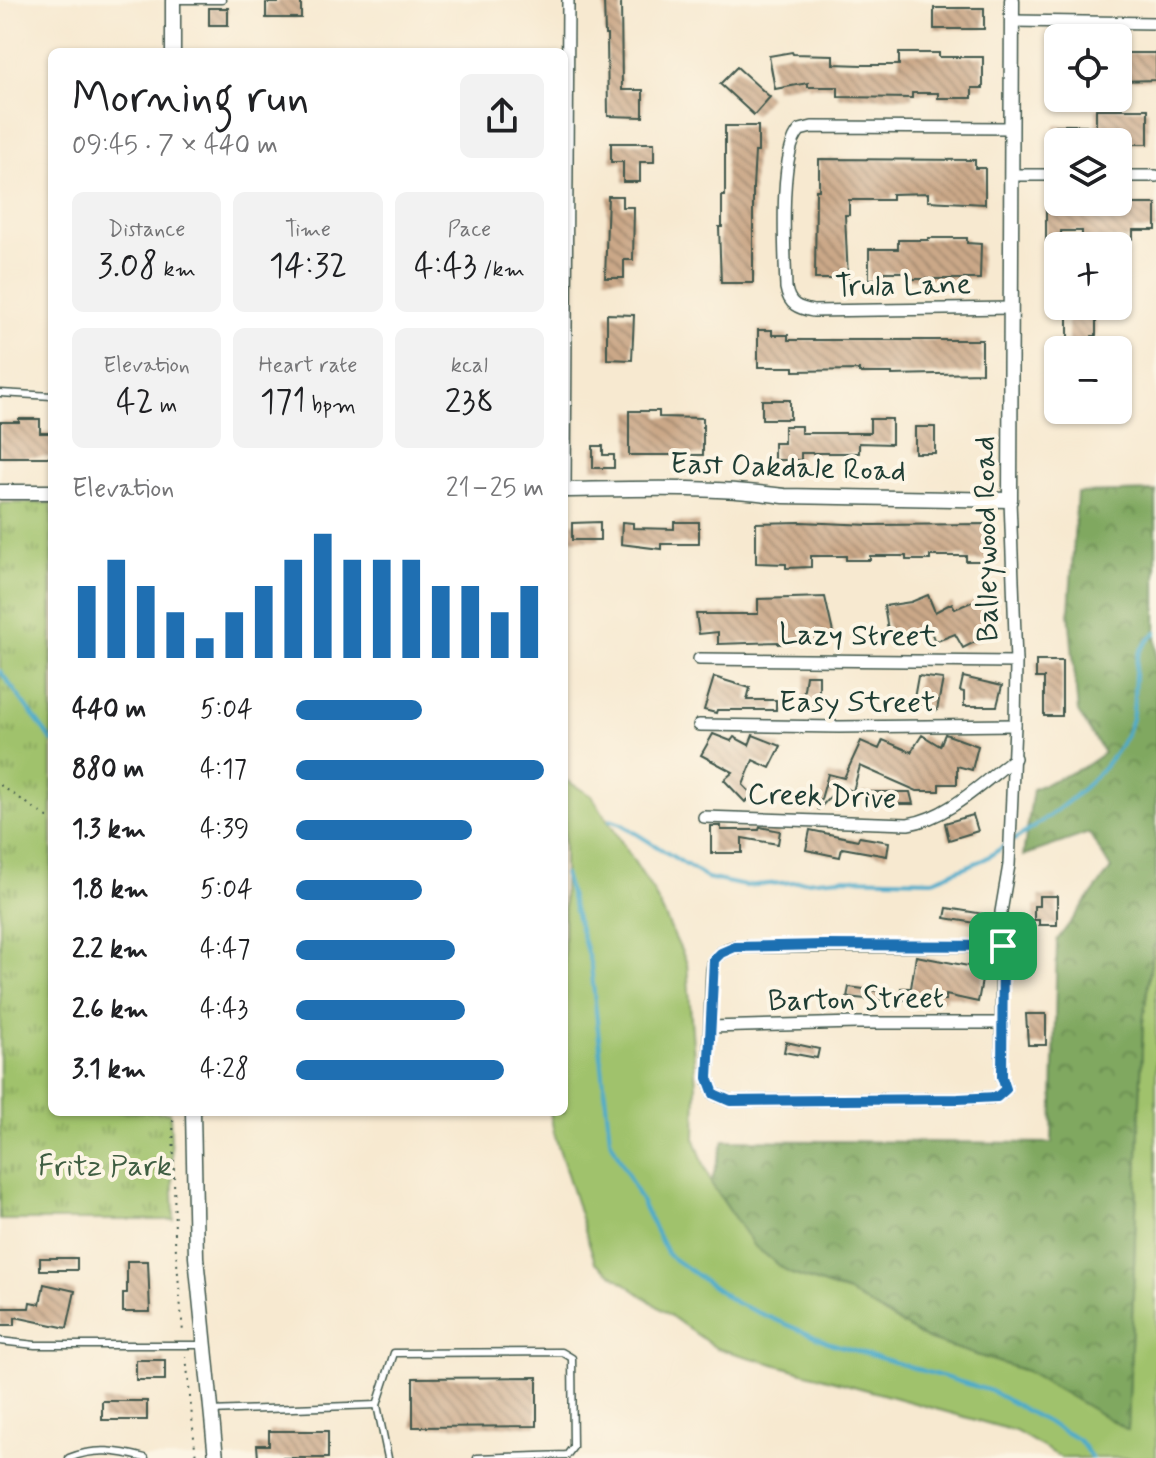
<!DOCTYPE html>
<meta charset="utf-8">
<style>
:root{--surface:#fff;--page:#f2f2f2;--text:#202124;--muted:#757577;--accent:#1f6fb2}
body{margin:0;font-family:Mynerve,sans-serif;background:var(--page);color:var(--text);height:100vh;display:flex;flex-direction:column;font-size:30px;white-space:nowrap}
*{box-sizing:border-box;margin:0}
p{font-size:26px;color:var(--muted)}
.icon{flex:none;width:44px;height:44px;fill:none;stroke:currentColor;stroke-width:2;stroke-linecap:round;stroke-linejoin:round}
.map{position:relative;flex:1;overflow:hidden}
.sheet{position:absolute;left:48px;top:48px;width:520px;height:1068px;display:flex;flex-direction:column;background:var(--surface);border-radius:12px;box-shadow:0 2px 6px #0004}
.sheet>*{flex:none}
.fabs{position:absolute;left:1044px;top:24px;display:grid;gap:16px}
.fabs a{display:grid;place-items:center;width:88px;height:88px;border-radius:12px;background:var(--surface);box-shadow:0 2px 6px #0004;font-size:40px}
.pin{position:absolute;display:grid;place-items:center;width:68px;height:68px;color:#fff;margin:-34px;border-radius:16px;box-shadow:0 4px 12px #0006}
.round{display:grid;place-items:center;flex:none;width:84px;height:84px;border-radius:12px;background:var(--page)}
.head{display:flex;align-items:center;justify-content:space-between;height:136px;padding:0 24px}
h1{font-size:44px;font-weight:600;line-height:60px}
.figures{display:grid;grid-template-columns:repeat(3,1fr);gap:12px;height:136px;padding:8px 24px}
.figures div{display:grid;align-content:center;border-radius:12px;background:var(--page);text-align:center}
.figures b{font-size:34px;font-weight:600}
.figures small{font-size:22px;font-weight:400}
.figures p{font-size:22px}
.chart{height:224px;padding:16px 24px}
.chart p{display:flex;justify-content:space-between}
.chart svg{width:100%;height:144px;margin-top:8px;stroke:var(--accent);stroke-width:6}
ul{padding:0 24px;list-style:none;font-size:26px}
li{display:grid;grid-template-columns:128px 96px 1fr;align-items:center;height:60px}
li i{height:20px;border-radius:10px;background:var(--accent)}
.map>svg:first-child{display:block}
.grass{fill:#a0c26c;stroke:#608050;stroke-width:2}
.forest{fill:url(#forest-crowns);stroke:#50724a;stroke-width:2}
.park{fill:url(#park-tufts);stroke:#608050;stroke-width:2}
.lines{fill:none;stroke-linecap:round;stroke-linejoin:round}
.stream{stroke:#4babca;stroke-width:4}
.building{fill:url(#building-back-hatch)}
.service-casing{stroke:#3f574b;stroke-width:9}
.minor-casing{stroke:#3f574b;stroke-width:14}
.tertiary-casing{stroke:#3f574b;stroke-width:17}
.path{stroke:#3f574b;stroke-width:2;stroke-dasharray:2 6;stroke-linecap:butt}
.service{stroke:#fff;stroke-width:6}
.minor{stroke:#fff;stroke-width:11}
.tertiary{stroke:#fff;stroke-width:14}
.route-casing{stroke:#fff;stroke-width:16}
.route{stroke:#1f6fb2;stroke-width:10}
.labels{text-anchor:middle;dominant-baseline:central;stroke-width:8;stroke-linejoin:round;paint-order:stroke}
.street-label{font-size:30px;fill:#1f3d34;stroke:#fcf5e5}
.park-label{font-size:30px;fill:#3f5e42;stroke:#fcf5e5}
</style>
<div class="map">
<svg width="1156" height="1458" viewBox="0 0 1156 1458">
<defs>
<pattern id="forest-crowns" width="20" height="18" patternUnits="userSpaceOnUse" patternTransform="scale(2)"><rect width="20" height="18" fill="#80a860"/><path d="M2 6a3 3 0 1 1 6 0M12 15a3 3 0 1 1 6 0" fill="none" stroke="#688a50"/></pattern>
<pattern id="park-tufts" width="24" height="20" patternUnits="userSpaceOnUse" patternTransform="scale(2)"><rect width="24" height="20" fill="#a0c26c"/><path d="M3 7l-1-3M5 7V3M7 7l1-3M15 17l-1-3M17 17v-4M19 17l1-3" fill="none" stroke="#829f5a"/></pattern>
<pattern id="building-back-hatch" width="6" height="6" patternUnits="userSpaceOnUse" patternTransform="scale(2)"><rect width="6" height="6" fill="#cba888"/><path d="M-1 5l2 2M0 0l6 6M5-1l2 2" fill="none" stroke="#a48a70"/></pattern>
</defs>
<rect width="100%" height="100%" fill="#fcf5e5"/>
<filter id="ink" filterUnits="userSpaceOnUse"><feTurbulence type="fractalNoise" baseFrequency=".0125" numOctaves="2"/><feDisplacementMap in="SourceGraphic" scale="16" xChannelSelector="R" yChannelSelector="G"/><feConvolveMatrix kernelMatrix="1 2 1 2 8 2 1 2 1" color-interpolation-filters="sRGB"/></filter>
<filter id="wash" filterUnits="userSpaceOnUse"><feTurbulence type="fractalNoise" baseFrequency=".006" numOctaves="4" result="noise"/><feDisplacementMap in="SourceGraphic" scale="32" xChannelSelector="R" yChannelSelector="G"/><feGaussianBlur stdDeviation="1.8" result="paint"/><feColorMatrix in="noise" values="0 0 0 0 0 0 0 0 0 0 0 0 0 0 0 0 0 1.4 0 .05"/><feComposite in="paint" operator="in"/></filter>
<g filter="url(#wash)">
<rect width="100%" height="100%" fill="#f7e9d0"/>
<polygon class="grass" points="564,779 592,796 653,891 687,963 696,1086 695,1140 711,1183 728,1205 789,1273 849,1293 927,1339 1026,1371 1128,1429 1143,1022 1153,947 1156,943 1156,1458 1062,1458 1015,1431 716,1348 595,1262 554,1133 550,1112 564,1112"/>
<polygon class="forest" points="1156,491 1156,943 1153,947 1143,1022 1128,1430 1026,1371 927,1339 849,1293 789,1273 753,1245 711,1183 724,1140 1052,1143 1057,940 1111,869 1089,833 1023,856 1033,789 1082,768 1104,753 1078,712 1069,612 1077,493"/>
<polygon class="park" points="0,503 52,503 52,1112 170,1112 174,1220 0,1220"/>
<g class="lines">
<g class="stream">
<polyline points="0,671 52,741"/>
<polyline points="610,820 621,824 707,878 745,886 841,878 933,880 985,859 1006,845"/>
<path d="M1014 840C1055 814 1120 767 1132 718 1136 700 1132 666 1140 651 1144 644 1151 638 1156 632"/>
<polyline points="564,874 591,966 610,1139 668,1255 736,1303 830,1343 991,1391 1079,1440 1092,1458"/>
</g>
</g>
<g id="blocks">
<g class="building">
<polygon points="278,0 301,0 301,18 266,18 266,3 278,3"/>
<polygon points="604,0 621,0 622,90 643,90 643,117 608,116 607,35 605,35"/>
<rect x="209" y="8" width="19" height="17"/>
<rect x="934" y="8" width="50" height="21"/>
<polygon points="792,52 793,54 833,55 833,64 863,65 899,65 899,53 939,53 939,57 983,57 983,88 972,88 972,98 938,98 938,93 912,93 912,98 838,97 838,87 808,87 808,83 775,89 769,56"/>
<polygon points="1118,53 1156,53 1156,80 1118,81"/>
<polygon points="737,67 770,97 754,115 720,84"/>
<polygon points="1096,109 1148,109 1148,144 1118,144 1118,134 1096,134"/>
<rect x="1055" y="125" width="31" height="17"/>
<polygon points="725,126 758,126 758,152 755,152 753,187 753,283 721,283 719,227 722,227 722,196 725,196"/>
<polygon points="611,143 654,143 654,162 640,162 640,182 623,182 623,162 611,162"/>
<polygon points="819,159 975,160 975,168 985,168 985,204 928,201 928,193 892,194 892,200 849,200 849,215 845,215 848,279 815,279 816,190 819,190"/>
<polygon points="608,196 622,196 622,207 634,207 633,260 624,260 624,278 605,278"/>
<polygon points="1098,204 1156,204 1156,230 1133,230 1133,239 1082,238 1082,231 1061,231 1061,243 1046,243 1046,206 1098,209"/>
<polygon points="928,238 967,238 967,243 981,244 980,279 908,279 908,272 883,272 883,279 869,279 869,249 898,249 898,240 928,240"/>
<polygon points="1068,313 1096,313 1096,336 1092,336 1092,345 1068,345"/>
<polygon points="607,314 634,315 632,360 607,359"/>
<polygon points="758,330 772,330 772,335 788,335 788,340 982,340 982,373 892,375 892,373 859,373 859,370 794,371 794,367 758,367"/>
<rect x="762" y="400" width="28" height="19"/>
<polygon points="629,411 659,411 659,417 703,418 703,455 629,455"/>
<polygon points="19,419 40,419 40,433 52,433 52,457 0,457 0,422 19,422"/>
<polygon points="870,419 892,419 892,444 859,443 859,453 801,453 801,460 774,460 774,443 784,443 784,426 801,426 801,433 870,433"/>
<rect x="915" y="427" width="20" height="26"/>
<polygon points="593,446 603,446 603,455 614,455 614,468 593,468"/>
<polygon points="600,522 600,540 572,540 572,523"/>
<polygon points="622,522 633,523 633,528 674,529 674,522 699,522 699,544 661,544 661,549 621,544"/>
<polygon points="801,522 870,525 990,524 990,561 966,561 966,556 930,556 930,560 906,560 906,556 870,556 870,560 846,560 846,556 811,556 811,567 786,568 786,564 756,563 756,523"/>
<polygon points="928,595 935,612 952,603 955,609 981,598 995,632 963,648 955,634 935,642 930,629 889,636 884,606 911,602"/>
<polygon points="825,597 834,637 812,642 778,644 778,642 718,644 718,632 699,634 696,614 758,614 758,599"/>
<polygon points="1036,661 1062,661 1062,716 1044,716 1044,678 1036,678"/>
<polygon points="806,675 819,675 819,706 802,704"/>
<polygon points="918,676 943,679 937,710 913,704"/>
<polygon points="714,677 750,688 747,700 776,700 776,710 717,710 716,713 704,710"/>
<polygon points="963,677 1002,686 997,706 964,706 964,692 960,691"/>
<polygon points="713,734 731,741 734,737 749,745 753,735 781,746 770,768 753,760 743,785 753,795 745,802 724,780 733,772 701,755"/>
<polygon points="945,734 978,746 972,770 957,766 957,784 939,784 939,791 917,791 860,766 853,791 840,787 842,784 818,810 828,774 844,778 861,741 879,749 883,740 911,752 922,735 940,746"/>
<polygon points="864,792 910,792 913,804 864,804"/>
<polygon points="973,815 978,831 949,840 945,823"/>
<polygon points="711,826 721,826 721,830 759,830 760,827 780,831 778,844 742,838 742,853 711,853"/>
<polygon points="810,830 858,840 859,837 889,842 887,856 842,848 840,857 806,850"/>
<polygon points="1039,896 1057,896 1057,925 1039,925 1039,920 1034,920 1034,906 1039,906"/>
<polygon points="947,908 990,915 988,925 945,918"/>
<polygon points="916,956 984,969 978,1002 946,995 946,1000 901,1000 901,988 911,988"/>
<polygon points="849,987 886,992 885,1001 847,997"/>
<polygon points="1026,1014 1046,1014 1046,1045 1028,1045"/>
<polygon points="786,1042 819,1049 817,1058 784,1052"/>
<rect x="40" y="1258" width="37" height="12"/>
<polygon points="127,1261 148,1261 150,1312 123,1312 123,1293 127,1293"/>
<polygon points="44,1284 75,1291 67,1328 15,1317 15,1325 0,1325 0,1308 29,1308 30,1302 40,1304"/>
<rect x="136" y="1360" width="29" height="20"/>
<polygon points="537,1377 537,1426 413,1427 413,1378"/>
<rect x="102" y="1401" width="45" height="19"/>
<polygon points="269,1431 328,1431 328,1458 258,1458 257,1445 269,1445"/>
</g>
</g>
</g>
<g filter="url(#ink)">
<use href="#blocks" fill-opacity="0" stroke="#3f574b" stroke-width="2"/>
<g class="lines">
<g class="service-casing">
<g id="service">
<polyline points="179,0 222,0"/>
<polyline points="0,393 52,396"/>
<polyline points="0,1341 35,1345 204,1345"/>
<polyline points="210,1411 377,1405"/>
<path d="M69 1458C95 1447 119 1451 145 1458"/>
<polyline points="388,1458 377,1405 394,1353 562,1352 572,1358 573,1447 567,1455 477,1458"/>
</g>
</g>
<g class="minor-casing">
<g id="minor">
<polyline points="1012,21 1156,23"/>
<polyline points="1012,175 1058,175"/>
<polyline points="1118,176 1156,176"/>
<path d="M1011 308 813 311C798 308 789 305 786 288 785 255 778 152 800 130L812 127 1012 128"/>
<polyline points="565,490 568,0"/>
<polyline points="699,659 1016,662"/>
<polyline points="699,725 839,727 1015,725"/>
<path d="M704 817 908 824C948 818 983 782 1015 758"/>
<polyline points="1003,946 735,947 721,953 714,960 712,970 708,1078 714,1094 730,1101 958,1099 997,1097 1006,1089 1002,1077 1001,912 1009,865 1015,725 1016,662 1010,500"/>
<polyline points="710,1027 857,1023 1003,1023"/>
</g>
</g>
<g class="tertiary-casing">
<g id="tertiary">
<polyline points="173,0 173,52"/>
<path d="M564 490C637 489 712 486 784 496L1010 500 1012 0"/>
<polyline points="0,492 52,492"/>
<polyline points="193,1112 196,1257 216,1458"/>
</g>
</g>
<g class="path">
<polyline points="0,785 52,820"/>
<polyline points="173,1112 175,1239 183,1333"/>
<polyline points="186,1356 196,1458"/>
</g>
<use href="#service" class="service"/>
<use href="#minor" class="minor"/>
<use href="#tertiary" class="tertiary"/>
</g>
</g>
<g class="lines" filter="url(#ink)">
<g class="route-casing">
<polygon id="route" points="825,945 1003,946 1002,1077 1006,1089 997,1097 958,1099 730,1101 714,1094 708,1078 714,960 721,953 735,947"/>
</g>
<use href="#route" class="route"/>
</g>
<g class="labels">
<g class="street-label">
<text transform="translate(903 286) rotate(-1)">Trula Lane</text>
<text transform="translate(788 468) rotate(2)">East Oakdale Road</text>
<text transform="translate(987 539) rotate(-91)">Balleywood Road</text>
<text transform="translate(858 636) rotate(1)">Lazy Street</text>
<text x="857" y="702">Easy Street</text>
<text transform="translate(822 797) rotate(2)">Creek Drive</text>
<text transform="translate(856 1000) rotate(-1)">Barton Street</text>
</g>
<g class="park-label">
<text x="105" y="1166">Fritz Park</text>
</g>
</g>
</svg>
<div class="fabs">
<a><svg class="icon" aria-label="locate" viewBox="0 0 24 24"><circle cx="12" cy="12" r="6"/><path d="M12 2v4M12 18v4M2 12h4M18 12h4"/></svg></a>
<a><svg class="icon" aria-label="layers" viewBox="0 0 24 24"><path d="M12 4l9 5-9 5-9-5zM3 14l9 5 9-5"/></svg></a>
<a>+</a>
<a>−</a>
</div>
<div class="pin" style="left:1003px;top:946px;background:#1e9e55"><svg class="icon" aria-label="arrive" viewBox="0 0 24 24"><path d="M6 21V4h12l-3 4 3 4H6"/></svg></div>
<section class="sheet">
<div class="head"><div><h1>Morning run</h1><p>09:45 · 7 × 440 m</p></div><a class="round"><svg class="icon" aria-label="share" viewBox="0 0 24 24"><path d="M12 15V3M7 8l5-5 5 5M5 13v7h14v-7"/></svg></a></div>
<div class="figures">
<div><p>Distance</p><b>3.08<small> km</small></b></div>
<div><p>Time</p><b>14:32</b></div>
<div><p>Pace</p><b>4:43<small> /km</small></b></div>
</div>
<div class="figures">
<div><p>Elevation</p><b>42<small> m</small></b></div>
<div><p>Heart rate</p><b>171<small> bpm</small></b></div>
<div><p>kcal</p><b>238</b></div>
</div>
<div class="chart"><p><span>Elevation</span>21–25 m</p>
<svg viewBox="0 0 160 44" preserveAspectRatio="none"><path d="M5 44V22M15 44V14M25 44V22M35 44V30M45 44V38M55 44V30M65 44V22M75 44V14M85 44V6M95 44V14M105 44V14M115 44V14M125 44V22M135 44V22M145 44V30M155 44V22"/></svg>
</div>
<ul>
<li><b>440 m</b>5:04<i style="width:51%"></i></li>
<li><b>880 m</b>4:17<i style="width:100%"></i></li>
<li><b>1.3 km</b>4:39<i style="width:71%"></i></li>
<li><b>1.8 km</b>5:04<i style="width:51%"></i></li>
<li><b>2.2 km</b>4:47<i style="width:64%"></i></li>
<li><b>2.6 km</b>4:43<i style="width:68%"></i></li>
<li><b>3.1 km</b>4:28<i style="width:84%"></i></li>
</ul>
</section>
</div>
